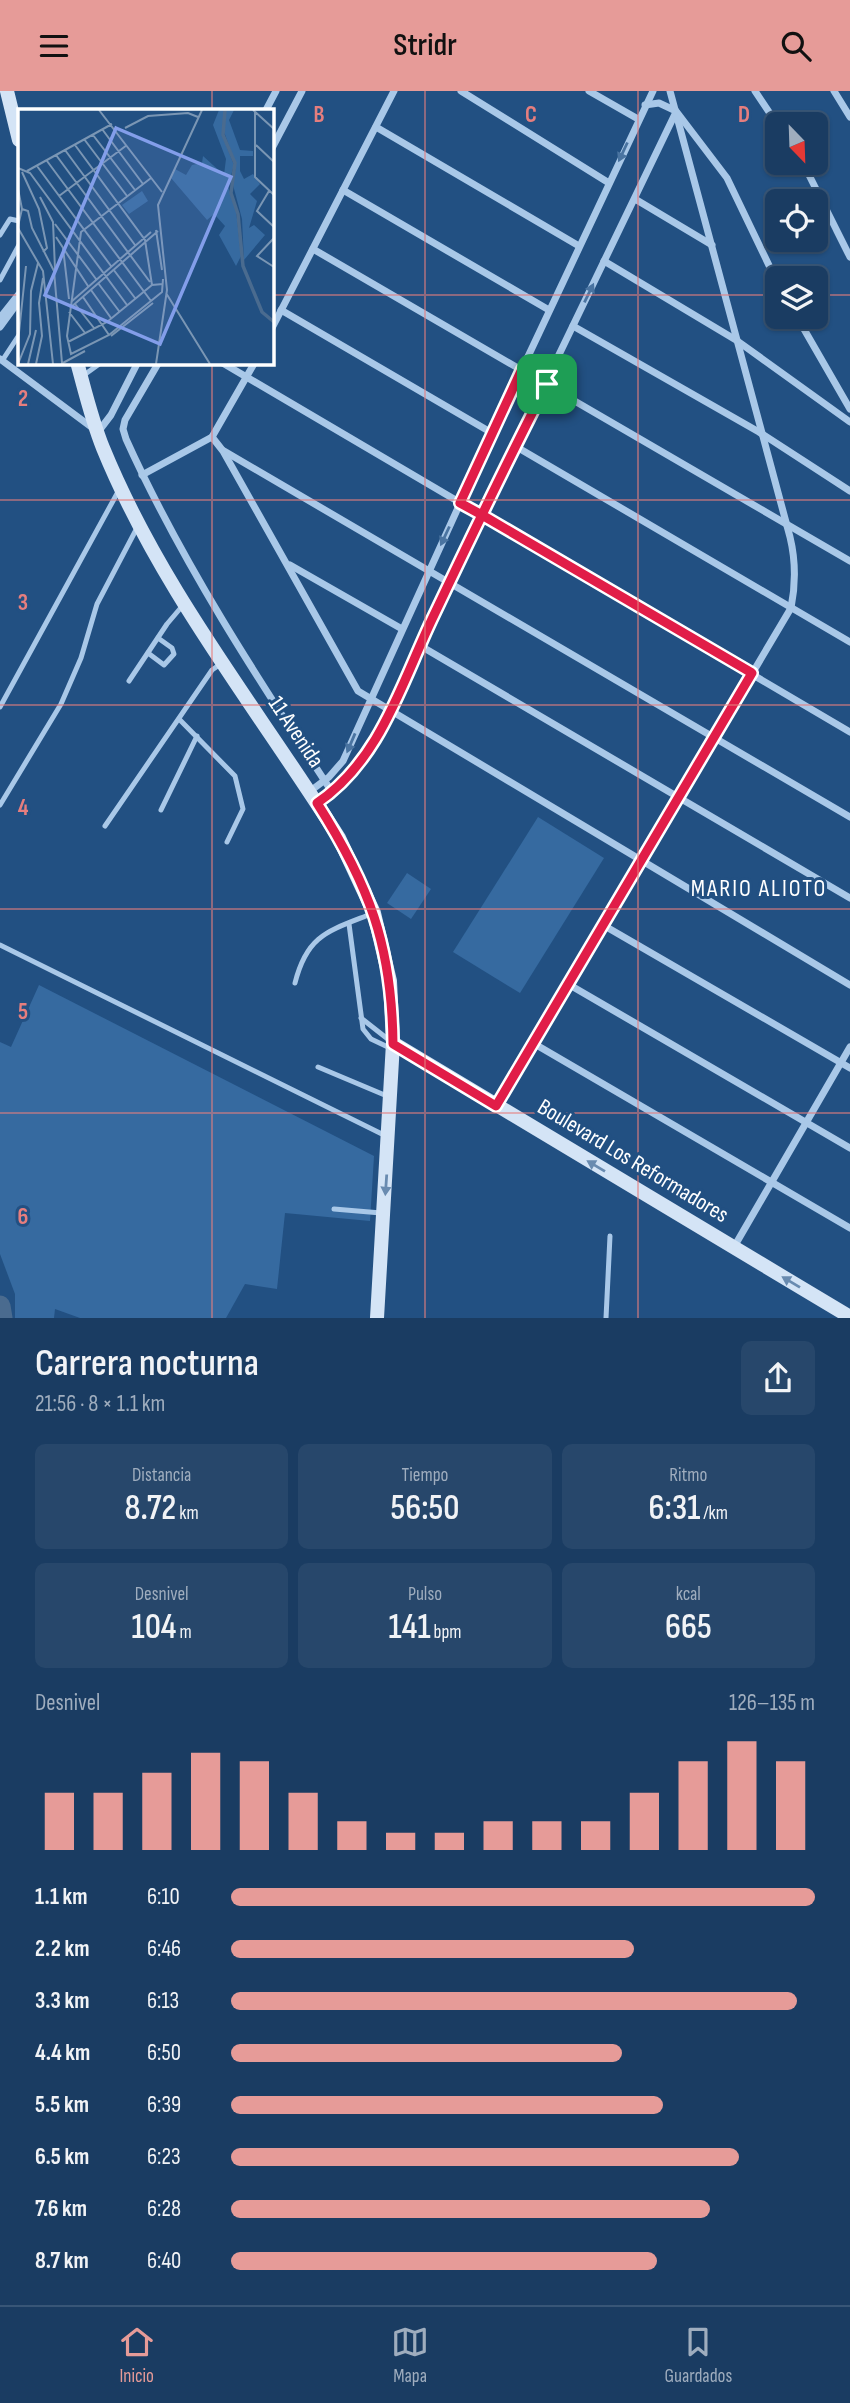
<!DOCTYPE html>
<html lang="es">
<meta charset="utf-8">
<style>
:root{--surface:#1a3c62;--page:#27476b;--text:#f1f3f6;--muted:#9fadbe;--line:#385677;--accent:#e69b98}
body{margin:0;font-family:"Sofia Sans Condensed",sans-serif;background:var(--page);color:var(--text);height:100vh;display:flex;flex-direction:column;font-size:26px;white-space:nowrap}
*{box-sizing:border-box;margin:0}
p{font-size:23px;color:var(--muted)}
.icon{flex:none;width:38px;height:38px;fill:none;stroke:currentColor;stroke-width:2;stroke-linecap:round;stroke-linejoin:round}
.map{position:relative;height:1227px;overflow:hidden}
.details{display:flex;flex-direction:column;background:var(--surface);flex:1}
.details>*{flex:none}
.needle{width:46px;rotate:157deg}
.fabs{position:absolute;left:765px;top:21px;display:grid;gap:14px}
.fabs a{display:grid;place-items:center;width:63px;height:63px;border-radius:10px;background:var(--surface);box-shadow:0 2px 5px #0004,0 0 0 2px var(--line);font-size:35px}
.pin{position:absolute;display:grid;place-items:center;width:60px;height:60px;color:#fff;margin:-30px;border-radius:14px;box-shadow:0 4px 10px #0006}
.round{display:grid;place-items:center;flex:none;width:74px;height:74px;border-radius:10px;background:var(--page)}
.summary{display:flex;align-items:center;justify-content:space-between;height:119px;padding:0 35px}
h1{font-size:38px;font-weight:600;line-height:52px}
.metrics{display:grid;grid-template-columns:repeat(3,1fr);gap:10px;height:119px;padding:7px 35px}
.metrics div{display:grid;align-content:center;border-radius:10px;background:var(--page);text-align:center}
.metrics b{font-size:35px;font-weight:600}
.metrics small{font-size:19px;font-weight:400}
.metrics p{font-size:19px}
.chart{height:196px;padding:14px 35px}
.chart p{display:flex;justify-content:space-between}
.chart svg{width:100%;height:126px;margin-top:7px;stroke:var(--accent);stroke-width:6}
ul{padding:0 35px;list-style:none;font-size:23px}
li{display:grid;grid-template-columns:112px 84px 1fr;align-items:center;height:52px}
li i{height:18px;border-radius:9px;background:var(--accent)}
header{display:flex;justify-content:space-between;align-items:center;height:91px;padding:0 35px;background:var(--accent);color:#111;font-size:32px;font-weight:600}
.tab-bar{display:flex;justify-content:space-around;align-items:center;height:98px;border-top:2px solid var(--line);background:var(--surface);font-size:19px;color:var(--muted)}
.tab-bar a{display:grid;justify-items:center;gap:4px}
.tab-bar .current{color:var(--accent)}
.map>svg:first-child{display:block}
.green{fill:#366aa0}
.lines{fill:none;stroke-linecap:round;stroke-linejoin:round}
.river{stroke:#4a6b8f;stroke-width:21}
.service{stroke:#a9c8e8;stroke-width:5}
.minor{stroke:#a9c8e8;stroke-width:7}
.secondary{stroke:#d4e4f6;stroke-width:14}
.oneway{fill:#4a74a1}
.oneway2{fill:#698bb0}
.route-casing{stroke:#fff;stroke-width:14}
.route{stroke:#e11d48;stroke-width:9}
.grid{fill:none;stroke:#e67e7e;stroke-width:2;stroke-opacity:0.55}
.labels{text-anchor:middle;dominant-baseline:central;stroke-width:6;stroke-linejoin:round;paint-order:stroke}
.street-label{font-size:23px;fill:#fff;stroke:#225082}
.neighbourhood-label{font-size:24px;letter-spacing:2px;fill:#fff;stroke:#225082}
.inset-river{fill:none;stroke:#4a6b8f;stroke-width:3.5}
.inset-road{fill:none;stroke:#7a96b4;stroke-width:2}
.view{fill:#839eea;fill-opacity:0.15;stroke:#839eea;stroke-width:3.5}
.inset-edge{fill:none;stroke:#fff;stroke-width:3.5}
.grid-label{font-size:23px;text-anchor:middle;font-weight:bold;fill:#e67e7e;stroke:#225082;stroke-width:6;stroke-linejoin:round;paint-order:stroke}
</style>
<header><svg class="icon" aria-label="menu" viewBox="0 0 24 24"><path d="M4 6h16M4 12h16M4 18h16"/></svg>Stridr<svg class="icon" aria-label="search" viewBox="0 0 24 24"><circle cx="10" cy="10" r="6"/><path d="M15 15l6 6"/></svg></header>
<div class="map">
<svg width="850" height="1227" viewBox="0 0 850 1227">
<rect width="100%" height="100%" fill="#225082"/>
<g class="green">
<polygon points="538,726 604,767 520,902 453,861"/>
<polygon points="407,782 431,798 411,828 387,812"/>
<polygon points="39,894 374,1065 370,1130 285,1122 277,1198 245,1193 226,1227 80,1227 55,1218 54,1227 15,1227 15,1203 0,1163 0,951 11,956"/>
</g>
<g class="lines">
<polyline class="river" points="0,1215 2,1227"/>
<g class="service">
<polyline points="0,144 10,128 19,130"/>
<polyline points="0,189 19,154"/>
<polyline points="2,270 19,244"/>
<polyline points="84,284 102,271"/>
<polyline points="148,562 164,574 174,563 172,557 158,547"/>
<polyline points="129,590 167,533 184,513"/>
<polyline points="0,616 119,399"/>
<polyline points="179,628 235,685 243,718 227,751"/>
<polyline points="0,714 61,613 81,567 97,513 138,435"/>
<polyline points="161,719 197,645"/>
<polyline points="105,735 212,579 222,572"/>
<polyline points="349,833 363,938 371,948 390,957"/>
<polyline points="0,854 386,1045"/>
<path d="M295 892C307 844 328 840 371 823"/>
<polyline points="361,927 389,949"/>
<polyline points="318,976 387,1005"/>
<polyline points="334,1118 381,1122"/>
<polyline points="606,1227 610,1145"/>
</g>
<g class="minor">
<polyline points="461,0 609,92"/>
<polyline points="589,0 638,28"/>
<polyline points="755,0 777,33"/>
<polyline points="834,0 850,26"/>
<polyline points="645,14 659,12 676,20 727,87 777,191"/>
<polyline points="266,19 276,0"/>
<polyline points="376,36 579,155"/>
<polyline points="271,59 302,0"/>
<polyline points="803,72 850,166"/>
<polyline points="343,99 549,219"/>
<polyline points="635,108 712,154"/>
<polyline points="313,158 850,470"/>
<polyline points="604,170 736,249 850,331"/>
<polyline points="281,219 492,342"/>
<polyline points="797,226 850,318"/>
<polyline points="0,227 19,203"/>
<polyline points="573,235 759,341 850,400"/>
<polyline points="0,236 19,210"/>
<polyline points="271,239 394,0"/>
<polyline points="0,268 98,341 111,324 138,271"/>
<path d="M159 271 125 329 123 338 126 348C182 472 258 588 332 701"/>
<polyline points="221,271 850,641"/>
<polyline points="212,346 223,360 358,600 850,894"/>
<polyline points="515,355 850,551"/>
<polyline points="224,360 850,726"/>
<polyline points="142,384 212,346 255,271"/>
<polyline points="290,474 402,538"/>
<polyline points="419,554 850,807"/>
<polyline points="309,701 329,686 343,670 492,342 653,0"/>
<path d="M317 712C371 675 395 613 419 554L676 21"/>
<polyline points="603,834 850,977"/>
<polyline points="568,893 850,1057"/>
<polyline points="533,952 850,1137"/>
<path d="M496 1015 791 517C796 492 796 471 790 446L670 0"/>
<polyline points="734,1156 850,956"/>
</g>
<g class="secondary">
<polyline points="7,0 19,49"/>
<path d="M77 271C85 300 92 330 103 357 161 499 258 618 339 747L374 822 390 890 393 952 377 1227"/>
<polyline points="393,952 850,1226"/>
</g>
</g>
<defs><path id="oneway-solid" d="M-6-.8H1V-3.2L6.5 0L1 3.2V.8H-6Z" transform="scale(1.75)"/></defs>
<g class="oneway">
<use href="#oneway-solid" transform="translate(623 61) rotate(115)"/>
<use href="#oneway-solid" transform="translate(589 202) rotate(-64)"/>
<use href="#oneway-solid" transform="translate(445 445) rotate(115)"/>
<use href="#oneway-solid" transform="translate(351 652) rotate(113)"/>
</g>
<g class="oneway2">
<use href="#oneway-solid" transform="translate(596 1075) rotate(-149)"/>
<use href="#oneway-solid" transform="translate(386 1094) rotate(94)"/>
<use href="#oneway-solid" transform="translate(791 1191) rotate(-149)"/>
</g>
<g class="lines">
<g class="route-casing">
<path id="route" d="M547 293C508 369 471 446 434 524 402 590 381 669 317 712 369 794 392 854 393 953L496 1015 752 582 482 424 460 412 522 278 547 293"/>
</g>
<use href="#route" class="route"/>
</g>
<path class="grid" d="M212 0V19M425 0V1227M638 0V1227M0 204H19M271 204H777M816 204H850M212 271V1227M0 409H850M0 614H850M0 818H850M0 1022H850"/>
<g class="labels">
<g class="street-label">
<text transform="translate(296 641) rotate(56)">11 Avenida</text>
<text transform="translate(633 1070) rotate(31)">Boulevard Los Reformadores</text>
</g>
<g class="neighbourhood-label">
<text x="759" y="797">MARIO ALIOTO</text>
</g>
</g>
<g transform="translate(18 18)">
<rect width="256" height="256" fill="#225082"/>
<path d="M201 1H206L204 26 216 56 210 77 218 101 223 147 218 157 201 126 207 117 196 105 189 111 153 69 157 60 168 66 174 56 184 54 185 47 206 66 208 50 195 16ZM208 1H216L211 11 222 41 235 42V47H222V62L226 70 235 65 242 75 232 85 239 92 231 119 236 116 247 126 226 151 224 110 215 76 218 56 205 20ZM124 82 130 92 111 105 104 96Z" fill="#366aa0"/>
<path class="inset-river" d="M207 1 205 26 217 54 213 84 220 105 225 157 244 203 256 213"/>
<path class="inset-road" d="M81 1 144 83M235 1 256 20M237 3V68L256 86M107 19 130 7 170 4 180 8M84 20 125 75M75 26 117 81M66 30 109 87M57 36 127 131 134 176M238 36 256 53M47 41 117 136M38 46 132 173M29 52 133 192M19 57 93 157M0 59 12 64 109 196M9 62 94 15M4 63 21 100 29 139 25 143M133 69 63 123 49 227 53 245 91 226 144 183 145 170M0 80 4 100 0 117M251 82 239 102 256 118M41 87 109 36M22 88 35 113 37 160M4 100 10 102 14 119 36 162 44 254M37 115 78 170M0 119 25 162 35 255M138 121 144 161M38 128 70 177M256 129 239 147 256 158M45 139 51 190M95 160 117 189M80 174 101 202M73 181 93 209M148 184 192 255M65 188 91 226M53 193 133 123M57 195 76 219M52 199 140 122M51 203 67 224M93 227 135 194M0 233 8 157M50 233 89 213 134 176 145 175M0 255 12 225 13 182 20 154M10 255 18 221M18 255 24 227 21 194 25 169M43 255 67 242M138 255 149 181 140 96 184 1"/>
<path class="view" d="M98 19 213 68 142 235 27 186Z"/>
<rect width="256" height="256" class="inset-edge"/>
</g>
<g class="grid-label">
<text x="319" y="31">B</text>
<text x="531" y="31">C</text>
<text x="744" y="31">D</text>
<text x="23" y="315">2</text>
<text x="23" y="519">3</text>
<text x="23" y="724">4</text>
<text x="23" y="928">5</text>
<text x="23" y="1133">6</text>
</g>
</svg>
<div class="fabs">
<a><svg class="needle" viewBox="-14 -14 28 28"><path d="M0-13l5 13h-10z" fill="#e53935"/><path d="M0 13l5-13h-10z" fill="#9fadbe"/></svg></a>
<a><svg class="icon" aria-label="locate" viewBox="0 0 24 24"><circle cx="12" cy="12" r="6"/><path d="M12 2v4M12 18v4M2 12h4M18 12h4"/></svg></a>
<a><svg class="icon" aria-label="layers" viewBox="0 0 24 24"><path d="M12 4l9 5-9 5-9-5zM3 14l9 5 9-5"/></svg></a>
</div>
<div class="pin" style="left:547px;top:293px;background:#1e9e55"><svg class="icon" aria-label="arrive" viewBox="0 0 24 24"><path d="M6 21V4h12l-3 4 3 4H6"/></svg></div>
</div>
<section class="details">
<div class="summary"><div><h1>Carrera nocturna</h1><p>21:56 · 8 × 1.1 km</p></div><a class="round"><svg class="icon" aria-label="share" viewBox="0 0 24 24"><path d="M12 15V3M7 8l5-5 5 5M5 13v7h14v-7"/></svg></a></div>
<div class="metrics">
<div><p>Distancia</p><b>8.72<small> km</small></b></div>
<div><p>Tiempo</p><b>56:50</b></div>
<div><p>Ritmo</p><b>6:31<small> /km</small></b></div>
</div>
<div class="metrics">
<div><p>Desnivel</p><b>104<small> m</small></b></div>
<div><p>Pulso</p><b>141<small> bpm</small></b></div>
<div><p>kcal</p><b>665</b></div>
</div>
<div class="chart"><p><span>Desnivel</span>126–135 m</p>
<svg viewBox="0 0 160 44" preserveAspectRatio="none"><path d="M5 44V24M15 44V24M25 44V17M35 44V10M45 44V13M55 44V24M65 44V34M75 44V38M85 44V38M95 44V34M105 44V34M115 44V34M125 44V24M135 44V13M145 44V6M155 44V13"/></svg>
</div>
<ul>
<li><b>1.1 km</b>6:10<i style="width:100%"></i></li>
<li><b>2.2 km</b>6:46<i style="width:69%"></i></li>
<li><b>3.3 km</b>6:13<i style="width:97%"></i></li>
<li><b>4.4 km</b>6:50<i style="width:67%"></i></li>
<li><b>5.5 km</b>6:39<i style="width:74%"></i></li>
<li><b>6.5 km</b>6:23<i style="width:87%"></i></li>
<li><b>7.6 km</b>6:28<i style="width:82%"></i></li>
<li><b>8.7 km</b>6:40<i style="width:73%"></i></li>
</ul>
</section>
<nav class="tab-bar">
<a class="current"><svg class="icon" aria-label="home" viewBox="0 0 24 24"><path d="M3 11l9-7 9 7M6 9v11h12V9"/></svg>Inicio</a>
<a><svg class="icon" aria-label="map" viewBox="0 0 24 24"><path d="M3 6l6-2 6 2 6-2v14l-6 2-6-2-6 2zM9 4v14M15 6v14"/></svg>Mapa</a>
<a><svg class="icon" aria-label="saved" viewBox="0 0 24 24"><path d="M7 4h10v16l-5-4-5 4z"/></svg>Guardados</a>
</nav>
